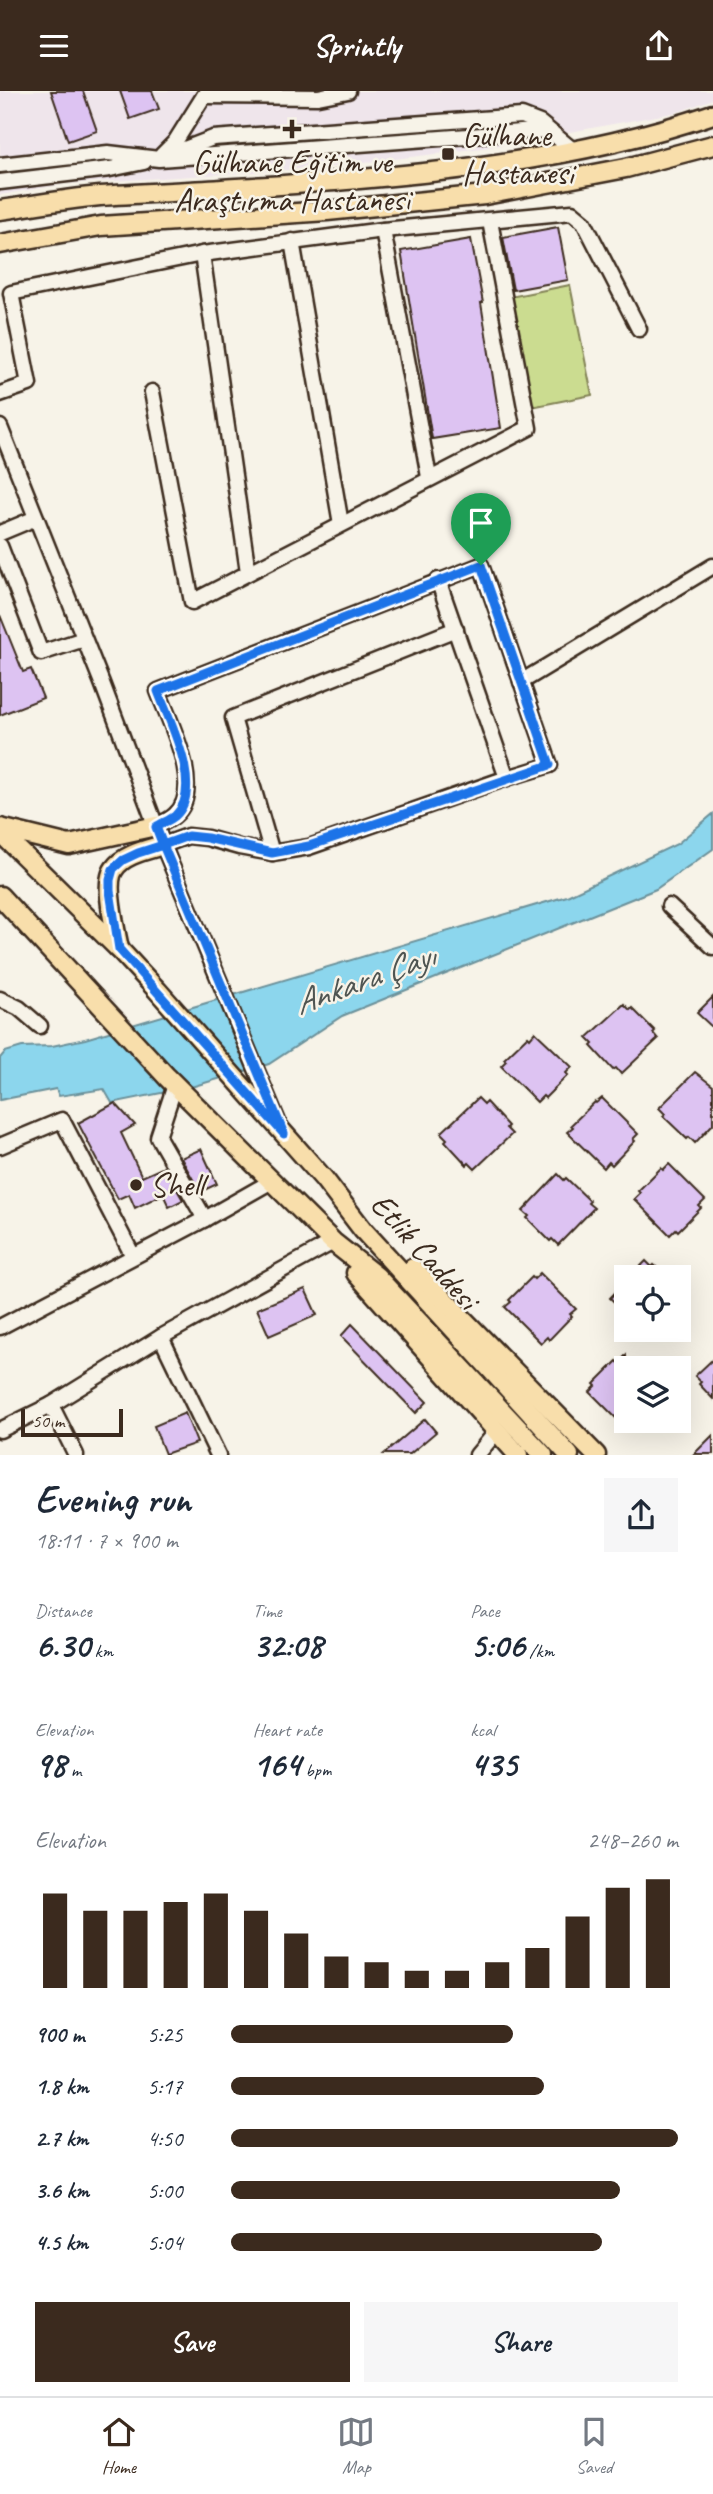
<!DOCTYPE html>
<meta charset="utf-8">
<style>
:root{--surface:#fff;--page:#f6f6f7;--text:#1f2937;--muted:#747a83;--line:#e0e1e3;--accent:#3b2a1e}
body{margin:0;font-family:Caveat,sans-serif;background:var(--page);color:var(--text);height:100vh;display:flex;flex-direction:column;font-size:26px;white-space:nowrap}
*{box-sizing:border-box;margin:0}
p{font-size:23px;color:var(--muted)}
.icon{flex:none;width:38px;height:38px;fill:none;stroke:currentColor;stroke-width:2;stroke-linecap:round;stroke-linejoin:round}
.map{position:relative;height:1364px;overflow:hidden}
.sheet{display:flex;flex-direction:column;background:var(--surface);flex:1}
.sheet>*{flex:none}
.fabs{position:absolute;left:614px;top:1174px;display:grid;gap:14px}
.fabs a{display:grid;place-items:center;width:77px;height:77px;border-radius:0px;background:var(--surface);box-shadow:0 7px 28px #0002;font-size:35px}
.scale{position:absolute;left:21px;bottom:18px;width:102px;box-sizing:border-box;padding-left:7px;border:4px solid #3b2a1e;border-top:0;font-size:19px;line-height:24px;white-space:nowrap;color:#3b2a1e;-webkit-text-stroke:5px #f7f3e8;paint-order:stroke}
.pin{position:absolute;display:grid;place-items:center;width:60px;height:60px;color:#fff;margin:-72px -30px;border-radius:50% 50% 50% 0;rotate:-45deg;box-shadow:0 0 7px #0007}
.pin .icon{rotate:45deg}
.round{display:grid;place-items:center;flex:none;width:74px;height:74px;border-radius:0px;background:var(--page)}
.headline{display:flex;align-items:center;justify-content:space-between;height:119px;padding:0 35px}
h1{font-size:38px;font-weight:700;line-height:52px}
.figures{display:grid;grid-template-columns:repeat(3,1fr);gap:10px;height:119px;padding:7px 35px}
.figures div{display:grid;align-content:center}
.figures b{font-size:35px;font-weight:700}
.figures small{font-size:19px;font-weight:400}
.figures p{font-size:19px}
.chart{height:196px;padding:14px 35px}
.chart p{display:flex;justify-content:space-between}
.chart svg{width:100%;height:126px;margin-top:7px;stroke:var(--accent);stroke-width:6}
.cta{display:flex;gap:14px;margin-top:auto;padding:14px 35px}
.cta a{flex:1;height:80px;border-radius:0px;background:var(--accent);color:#fff;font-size:28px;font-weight:700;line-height:80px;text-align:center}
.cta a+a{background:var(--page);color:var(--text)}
ul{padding:0 35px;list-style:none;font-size:23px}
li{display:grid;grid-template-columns:112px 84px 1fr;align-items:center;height:52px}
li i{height:18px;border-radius:9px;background:var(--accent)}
header{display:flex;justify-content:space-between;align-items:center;height:91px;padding:0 35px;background:var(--accent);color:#fff;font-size:32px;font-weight:700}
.tab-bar{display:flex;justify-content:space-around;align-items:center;height:98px;border-top:2px solid var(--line);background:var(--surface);font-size:19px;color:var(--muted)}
.tab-bar a{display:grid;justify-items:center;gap:4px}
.tab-bar .active{color:var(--accent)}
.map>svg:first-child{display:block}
.built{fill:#efe5eb}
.green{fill:#cbdc90;stroke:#838357;stroke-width:2}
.water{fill:#8cd6ed;stroke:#6c919a;stroke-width:2}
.building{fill:#ddc3f2;stroke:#3b2a1e;stroke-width:2}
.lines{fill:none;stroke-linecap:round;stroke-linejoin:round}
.minor-casing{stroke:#3b2a1e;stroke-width:19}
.major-casing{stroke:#3b2a1e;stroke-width:23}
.minor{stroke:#f7f3e8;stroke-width:14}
.major{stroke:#f8deab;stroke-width:18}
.route-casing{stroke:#fff;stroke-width:14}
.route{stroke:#1a73e8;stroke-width:9}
.poi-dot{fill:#3b2a1e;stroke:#f7f3e8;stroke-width:2.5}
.labels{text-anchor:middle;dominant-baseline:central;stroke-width:5;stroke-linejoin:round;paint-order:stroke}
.poi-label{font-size:33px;fill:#3b2a1e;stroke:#f7f3e8;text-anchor:start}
.street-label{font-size:33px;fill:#3b2a1e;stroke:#f7f3e8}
.water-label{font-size:35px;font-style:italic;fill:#4f5552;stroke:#f7f3e8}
</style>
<header><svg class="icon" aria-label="menu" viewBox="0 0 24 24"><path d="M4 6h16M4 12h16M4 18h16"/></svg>Sprintly<svg class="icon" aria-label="share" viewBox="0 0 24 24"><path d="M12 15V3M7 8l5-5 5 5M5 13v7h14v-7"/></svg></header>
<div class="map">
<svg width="713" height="1364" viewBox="0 0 713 1364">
<rect width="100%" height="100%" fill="#f7f3e8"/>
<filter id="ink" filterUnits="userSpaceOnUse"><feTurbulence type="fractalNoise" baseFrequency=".0143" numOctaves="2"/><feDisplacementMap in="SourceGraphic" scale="14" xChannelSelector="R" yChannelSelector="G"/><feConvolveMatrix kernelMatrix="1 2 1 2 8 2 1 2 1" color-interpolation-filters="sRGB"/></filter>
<g filter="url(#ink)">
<polygon class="built" points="0,0 713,0 713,8 678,21 489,56 333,76 65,93 0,104"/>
<polygon class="green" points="570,194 592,304 531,316 510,206"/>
<polygon class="water" points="713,723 713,758 656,798 342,925 269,973 191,996 112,1012 104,998 59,1005 56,998 0,1009 0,967 5,961 22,956 52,955 85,948 567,805 677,753"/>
<g class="building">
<polygon points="51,0 83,0 97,40 68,50"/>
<polygon points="120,0 152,0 159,18 130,28"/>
<polygon points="558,136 568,189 513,199 503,146"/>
<polygon points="471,148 483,212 481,212 501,337 432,348 401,160"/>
<polygon points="0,524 23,581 31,578 43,607 0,624"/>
<polygon points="713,906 713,937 697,922"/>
<polygon points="624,913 630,919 632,917 655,940 653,942 658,948 621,983 616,977 613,979 591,955 593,953 587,947"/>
<polygon points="535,941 572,976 566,982 568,984 545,1007 543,1005 537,1011 501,975 506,970 504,968 528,945 530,947"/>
<polygon points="695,981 713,995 713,1033 695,1052 689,1046 687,1048 663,1025 665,1023 659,1017"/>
<polygon points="478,1007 484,1013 486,1011 508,1035 506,1037 512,1043 475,1078 469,1072 467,1074 445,1050 447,1048 441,1042"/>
<polygon points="602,1007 638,1043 633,1048 635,1050 612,1074 609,1071 604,1077 567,1041 573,1036 571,1034 595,1011 596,1012"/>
<polygon points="115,1012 135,1034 121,1042 142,1086 164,1076 183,1109 169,1116 163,1103 135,1117 129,1103 118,1108 78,1032"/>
<polygon points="201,1058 217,1093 200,1101 181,1067"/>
<polygon points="669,1073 705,1109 699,1115 701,1117 678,1140 676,1138 670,1144 634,1108 640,1102 638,1100 661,1077 663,1079"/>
<polygon points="558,1083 564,1089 566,1087 590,1110 588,1112 594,1117 558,1154 552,1148 550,1150 527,1127 529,1125 523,1120"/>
<polygon points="646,1170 652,1176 654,1174 667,1186 630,1186"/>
<polygon points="540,1182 576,1218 570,1223 572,1225 549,1249 547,1246 541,1252 505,1216 511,1211 509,1209 532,1186 534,1188"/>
<polygon points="626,1190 626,1222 610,1207"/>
<polygon points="305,1198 317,1224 269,1245 257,1218"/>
<polygon points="352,1233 427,1311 416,1322 341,1245"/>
<polygon points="626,1264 626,1337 590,1301 596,1295 594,1293 617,1270 619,1272"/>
<polygon points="713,1268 713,1308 699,1293 701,1291 695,1285"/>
<polygon points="185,1322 197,1352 165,1363 154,1335"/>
<polygon points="425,1328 436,1341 410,1363 384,1363"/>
<polygon points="713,1344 713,1363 694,1363"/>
</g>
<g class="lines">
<g class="minor-casing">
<g id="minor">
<polyline points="204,5 318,6 348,0"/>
<polyline points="174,62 213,47 522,25 540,32 574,60"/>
<polyline points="162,64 175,51 207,0"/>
<polyline points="0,74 108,62 159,68 548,39"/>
<polyline points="0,91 110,78 144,71"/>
<polyline points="383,139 429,386"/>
<polyline points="292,150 341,433"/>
<polyline points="202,163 248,481"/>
<polyline points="152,301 192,511 529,337 490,130"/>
<polyline points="0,303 29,293 11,202 202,163 383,139 572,121 584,131 639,238"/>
<polyline points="0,336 102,592 163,754 279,1033"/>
<polyline points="0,442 36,427"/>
<polyline points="0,455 41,562 84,548"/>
<polyline points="521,591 713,475"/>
<path d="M156 735C162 732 170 729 175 724 205 698 169 630 158 600L481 474 550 674 507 687"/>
<polyline points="163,754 188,745 207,747 239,756 272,762 309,756 507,687 438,489"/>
<polyline points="272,762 233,627 456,538"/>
<polyline points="669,815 713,856"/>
<polyline points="0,908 19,917 40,935"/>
<polyline points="175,994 158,1046 205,1128"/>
<polyline points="0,1055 62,1029 133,1165"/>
<polyline points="0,1236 205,1128 272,1090"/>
<polyline points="161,1246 218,1364"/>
<polyline points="51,1314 76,1364"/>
<polyline points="0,1339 51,1314 161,1246 333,1151"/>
<polyline points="477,1364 497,1340"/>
</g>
</g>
<g class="major-casing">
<g id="major">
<path d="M0 119C33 114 66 108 100 105 140 102 181 101 222 98 386 87 555 77 713 23"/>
<polyline points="0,153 101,135 327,120 485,104 626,77 713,54"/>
<polyline points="0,737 69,754 156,735"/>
<polyline points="0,741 119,858 157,899 324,1088 363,1139 569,1364"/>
<polyline points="0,805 167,986 333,1151 376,1185 543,1364"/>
<path d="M119 858C116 840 103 793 114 778 124 763 147 759 163 754"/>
<polyline points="413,1177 596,1364"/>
<polyline points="356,1182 518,1364"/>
</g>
</g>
<use href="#minor" class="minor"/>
<use href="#major" class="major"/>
</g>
</g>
<g class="lines" filter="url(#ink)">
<g class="route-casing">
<path id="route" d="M481 474 158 600C169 630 205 698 175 725 170 729 162 732 156 736L163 754 138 762 123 769 113 778 110 789V800L119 858 284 1043 163 754 188 745 207 747 272 762 309 755 550 674 481 474"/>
</g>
<use href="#route" class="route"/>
</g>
<g class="poi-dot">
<path d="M288.5 27.5h7v7h7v7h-7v7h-7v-7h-7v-7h7z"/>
<rect x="441" y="56" width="14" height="14" rx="3.5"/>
<circle cx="136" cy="1094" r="7"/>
</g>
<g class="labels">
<g class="poi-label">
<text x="462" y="44">Gülhane<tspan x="462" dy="38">Hastanesi</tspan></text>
<text x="292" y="71" text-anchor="middle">Gülhane Eğitim ve<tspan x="292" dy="38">Araştırma Hastanesi</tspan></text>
<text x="150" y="1094">Shell</text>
</g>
<g class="street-label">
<text transform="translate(425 1160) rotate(48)">Etlik Caddesi</text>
</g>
<g class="water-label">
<text transform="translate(364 888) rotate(-20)">Ankara Çayı</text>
</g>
</g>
</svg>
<div class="fabs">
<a><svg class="icon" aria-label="locate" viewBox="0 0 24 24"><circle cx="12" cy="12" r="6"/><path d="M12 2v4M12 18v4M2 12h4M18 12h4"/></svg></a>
<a><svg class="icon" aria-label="layers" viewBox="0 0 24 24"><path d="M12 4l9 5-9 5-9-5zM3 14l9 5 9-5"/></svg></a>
</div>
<div class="scale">50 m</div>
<div class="pin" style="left:481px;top:474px;background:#1e9e55"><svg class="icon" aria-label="arrive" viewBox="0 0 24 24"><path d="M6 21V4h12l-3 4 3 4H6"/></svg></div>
</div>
<section class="sheet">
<div class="headline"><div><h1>Evening run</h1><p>18:11 · 7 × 900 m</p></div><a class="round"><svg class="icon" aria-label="share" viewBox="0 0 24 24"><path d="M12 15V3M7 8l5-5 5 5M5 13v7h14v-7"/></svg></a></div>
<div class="figures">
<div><p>Distance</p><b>6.30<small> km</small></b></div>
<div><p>Time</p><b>32:08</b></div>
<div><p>Pace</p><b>5:06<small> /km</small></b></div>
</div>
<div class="figures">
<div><p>Elevation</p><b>98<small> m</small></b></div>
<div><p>Heart rate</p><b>164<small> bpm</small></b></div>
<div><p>kcal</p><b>435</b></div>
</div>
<div class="chart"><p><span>Elevation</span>248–260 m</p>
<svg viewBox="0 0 160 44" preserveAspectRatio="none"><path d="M5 44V11M15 44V17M25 44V17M35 44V14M45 44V11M55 44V17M65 44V25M75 44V33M85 44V35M95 44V38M105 44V38M115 44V35M125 44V30M135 44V19M145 44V9M155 44V6"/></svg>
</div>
<ul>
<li><b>900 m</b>5:25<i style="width:63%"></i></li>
<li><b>1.8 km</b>5:17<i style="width:70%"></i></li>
<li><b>2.7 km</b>4:50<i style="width:100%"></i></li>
<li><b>3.6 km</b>5:00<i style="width:87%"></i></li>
<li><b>4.5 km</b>5:04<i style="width:83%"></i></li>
</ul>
<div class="cta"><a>Save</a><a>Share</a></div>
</section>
<nav class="tab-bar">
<a class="active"><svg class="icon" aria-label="home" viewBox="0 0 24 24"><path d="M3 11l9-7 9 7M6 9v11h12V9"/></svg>Home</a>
<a><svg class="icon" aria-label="map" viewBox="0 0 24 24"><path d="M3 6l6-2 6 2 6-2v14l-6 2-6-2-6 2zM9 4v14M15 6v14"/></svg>Map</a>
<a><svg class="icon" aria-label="saved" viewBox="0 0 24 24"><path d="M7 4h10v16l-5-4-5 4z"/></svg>Saved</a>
</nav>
